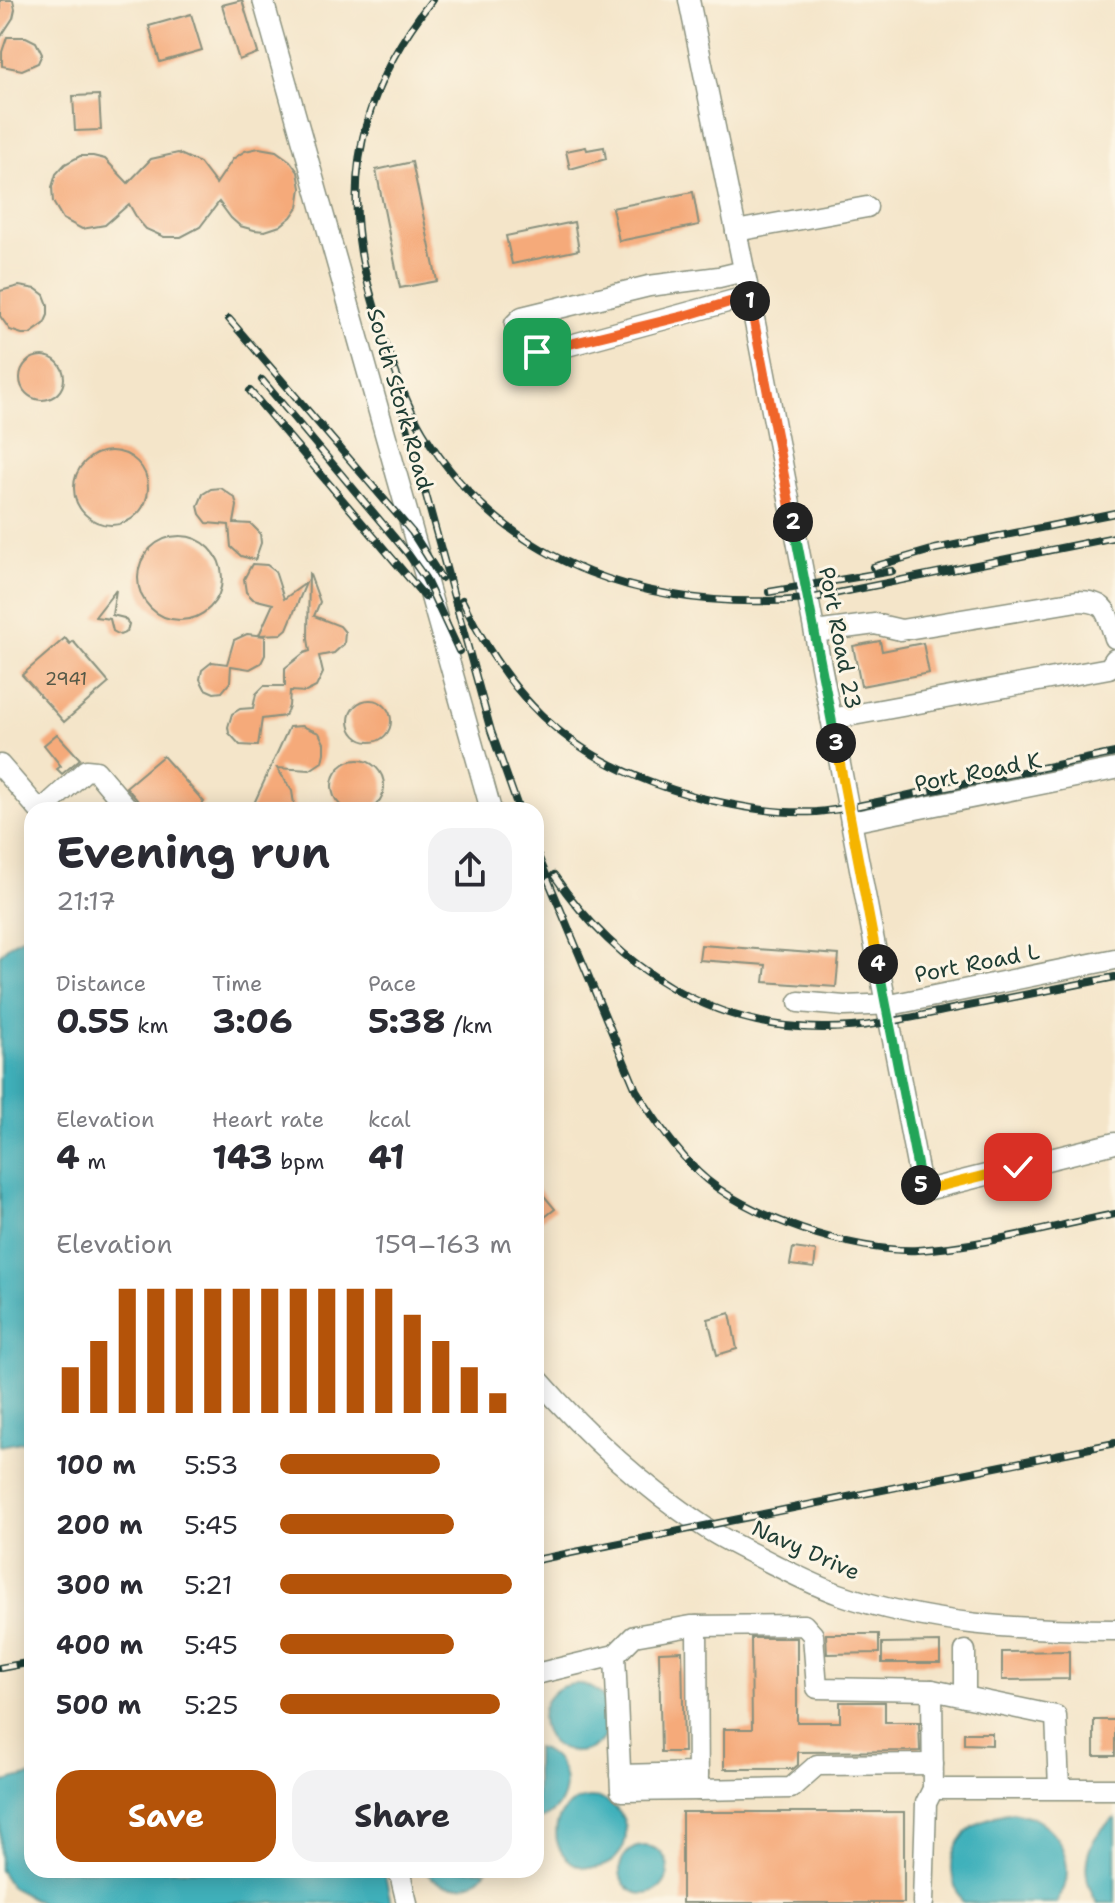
<!DOCTYPE html>
<meta charset="utf-8">
<style>
:root{--surface:#fff;--page:#f2f2f3;--text:#2b2b33;--muted:#7c7c81;--accent:#b45309}
body{margin:0;font-family:"Shantell Sans",sans-serif;background:var(--page);color:var(--text);height:100vh;display:flex;flex-direction:column;font-size:30px;white-space:nowrap}
*{box-sizing:border-box;margin:0}
p{font-size:26px;color:var(--muted)}
.icon{flex:none;width:44px;height:44px;fill:none;stroke:currentColor;stroke-width:2;stroke-linecap:round;stroke-linejoin:round}
.map{position:relative;flex:1;overflow:hidden}
.drawer{position:absolute;left:24px;top:802px;width:520px;height:1076px;display:flex;flex-direction:column;background:var(--surface);border-radius:24px;box-shadow:0 4px 20px #0003}
.drawer>*{flex:none}
.pin{position:absolute;display:grid;place-items:center;width:68px;height:68px;color:#fff;margin:-34px;border-radius:16px;box-shadow:0 4px 12px #0006}
.km{position:absolute;width:40px;height:40px;margin:-20px;border-radius:50%;background:#222;color:#fff;font-size:22px;line-height:40px;text-align:center}
.round{display:grid;place-items:center;flex:none;width:84px;height:84px;border-radius:24px;background:var(--page)}
.head{display:flex;align-items:center;justify-content:space-between;height:136px;padding:0 32px}
h1{font-size:44px;font-weight:700;line-height:60px}
.metrics{display:grid;grid-template-columns:repeat(3,1fr);gap:12px;height:136px;padding:8px 32px}
.metrics div{display:grid;align-content:center}
.metrics b{font-size:34px;font-weight:700}
.metrics small{font-size:22px;font-weight:400}
.metrics p{font-size:22px}
.chart{height:224px;padding:16px 32px}
.chart p{display:flex;justify-content:space-between}
.chart svg{width:100%;height:144px;margin-top:8px;stroke:var(--accent);stroke-width:6}
.button{display:flex;gap:16px;margin-top:auto;padding:16px 32px}
.button a{flex:1;height:92px;border-radius:24px;background:var(--accent);color:#fff;font-size:32px;font-weight:700;line-height:92px;text-align:center}
.button a+a{background:var(--page);color:var(--text)}
ul{padding:0 32px;list-style:none;font-size:26px}
li{display:grid;grid-template-columns:128px 96px 1fr;align-items:center;height:60px}
li i{height:20px;border-radius:10px;background:var(--accent)}
.map>svg:first-child{display:block}
.water{fill:#41b1bb;stroke:#307778;stroke-width:2}
.building{fill:#f5aa7a}
.lines{fill:none;stroke-linecap:round;stroke-linejoin:round}
.minor-casing{stroke:#8a917e;stroke-width:23}
.minor{stroke:#fff;stroke-width:20}
.rail-casing{stroke:#1f3d34;stroke-width:8}
.rail{stroke:#fcf5e5;stroke-width:5;stroke-dasharray:15;stroke-linecap:butt}
.split-1-casing{stroke:#fff;stroke-width:16}
.split-2-casing{stroke:#fff;stroke-width:16}
.split-3-casing{stroke:#fff;stroke-width:16}
.split-4-casing{stroke:#fff;stroke-width:16}
.split-5-casing{stroke:#fff;stroke-width:16}
.split-6-casing{stroke:#fff;stroke-width:16}
.split-1{stroke:#f0652b;stroke-width:10}
.split-2{stroke:#f0652b;stroke-width:10}
.split-3{stroke:#22a559;stroke-width:10}
.split-4{stroke:#f5b400;stroke-width:10}
.split-5{stroke:#22a559;stroke-width:10}
.split-6{stroke:#f5b400;stroke-width:10}
.labels{text-anchor:middle;dominant-baseline:central;stroke-width:6;stroke-linejoin:round;paint-order:stroke}
.number-label{font-size:18px;fill:#545846}
.street-label{font-size:22px;fill:#1f3d34;stroke:#fcf5e5}
</style>
<div class="map">
<svg width="1115" height="1903" viewBox="0 0 1115 1903">
<rect width="100%" height="100%" fill="#fcf5e5"/>
<filter id="ink" filterUnits="userSpaceOnUse"><feTurbulence type="fractalNoise" baseFrequency=".0125" numOctaves="2"/><feDisplacementMap in="SourceGraphic" scale="16" xChannelSelector="R" yChannelSelector="G"/><feConvolveMatrix kernelMatrix="1 2 1 2 8 2 1 2 1" color-interpolation-filters="sRGB"/></filter>
<filter id="wash" filterUnits="userSpaceOnUse"><feTurbulence type="fractalNoise" baseFrequency=".006" numOctaves="4" result="noise"/><feDisplacementMap in="SourceGraphic" scale="32" xChannelSelector="R" yChannelSelector="G"/><feGaussianBlur stdDeviation="1.8" result="paint"/><feColorMatrix in="noise" values="0 0 0 0 0 0 0 0 0 0 0 0 0 0 0 0 0 1.4 0 .05"/><feComposite in="paint" operator="in"/></filter>
<g filter="url(#wash)">
<rect width="100%" height="100%" fill="#f4e5c9"/>
<g class="water">
<polygon points="22,938 32,938 32,1440 0,1446 0,955 10,944"/>
<circle cx="576" cy="1718" r="34"/>
<path d="M536 1748C574 1757 575 1811 536 1820Z"/>
<polygon points="32,1775 32,1870 384,1870 391,1903 41,1903 11,1887 0,1870 0,1783"/>
<circle cx="591" cy="1833" r="35"/>
<path d="M1013 1812C1021 1814 1030 1816 1037 1820 1066 1837 1077 1875 1056 1903H963C935 1856 963 1819 1013 1812Z"/>
<path d="M1115 1818V1903H1097C1078 1872 1085 1839 1115 1818Z"/>
<circle cx="644" cy="1870" r="24"/>
<path d="M425 1870H486C471 1891 440 1892 425 1870Z"/>
</g>
<g id="blocks">
<g class="building">
<polygon points="0,0 13,0 15,9 13,18 0,38"/>
<polygon points="242,0 258,53 239,60 222,5"/>
<polygon points="191,14 202,50 160,62 149,26"/>
<polygon points="7,37 26,37 36,42 42,54 38,63 22,70 2,66 2,52"/>
<polygon points="99,95 101,130 75,131 73,96"/>
<polygon points="586,147 587,150 604,147 606,159 570,169 566,151"/>
<polygon points="259,148 276,151 290,161 298,172 301,188 298,207 291,217 280,226 265,231 254,230 240,226 231,218 219,202 200,227 181,237 164,237 146,229 138,220 129,204 105,225 82,229 63,219 53,202 52,187 56,174 65,164 80,156 93,156 105,159 128,183 151,159 178,153 200,163 216,184 233,159 245,151"/>
<polygon points="412,162 437,281 400,288 376,170"/>
<polygon points="693,192 699,225 619,241 612,208"/>
<polygon points="574,222 579,250 512,264 506,236"/>
<polygon points="19,286 36,289 44,295 48,305 48,315 44,324 30,334 22,334 10,330 0,316 0,291"/>
<circle cx="42" cy="378" r="22"/>
<circle cx="111" cy="488" r="37"/>
<polygon points="221,488 235,498 237,506 234,523 251,524 260,533 261,543 255,560 241,556 231,547 229,525 207,523 200,514 198,506 203,494 211,489"/>
<circle cx="180" cy="578" r="42"/>
<polygon points="252,564 267,565 275,571 284,599 306,583 287,629 281,634 259,635 273,604 253,599 246,592 244,579"/>
<polygon points="309,572 320,602 314,616 340,626 345,632 344,644 334,653 319,656 323,673 316,687 306,692 290,691 289,706 285,716 262,719 258,746 240,745 229,733 228,727 232,714 240,709 253,708 256,694 264,686 285,686 285,668 304,653 310,651 308,639"/>
<polygon points="116,590 112,615 124,618 129,624 127,632 120,635 113,631 110,619 95,617"/>
<polygon points="247,634 265,636 265,655 261,663 250,669 231,666 230,682 222,692 214,693 205,689 200,679 202,670 212,662 227,664 234,640"/>
<polygon points="65,638 70,644 73,641 109,683 64,722 22,675"/>
<polygon points="880,641 882,651 923,643 929,673 861,686 853,646"/>
<circle cx="370" cy="721" r="21"/>
<polygon points="302,726 319,733 324,743 324,753 322,762 310,770 277,768 292,791 295,810 251,810 289,727"/>
<polygon points="57,734 80,759 62,774 57,769 61,766 44,745"/>
<polygon points="163,756 204,802 195,810 142,810 139,802 126,787"/>
<circle cx="358" cy="786" r="26"/>
<polygon points="701,945 839,955 836,987 764,982 766,965 699,960"/>
<polygon points="536,1186 555,1209 536,1224"/>
<polygon points="793,1248 816,1251 814,1268 790,1265"/>
<polygon points="730,1313 737,1349 717,1355 708,1319"/>
<polygon points="826,1634 879,1634 879,1653 827,1654"/>
<polygon points="751,1638 797,1638 797,1722 840,1722 840,1702 885,1702 885,1722 919,1722 920,1751 798,1752 798,1765 793,1769 724,1769 724,1729 752,1729"/>
<polygon points="940,1642 940,1663 882,1663 882,1643"/>
<polygon points="682,1651 684,1752 661,1752 659,1652"/>
<polygon points="1069,1651 1069,1679 1002,1680 1002,1652"/>
<rect x="1094" y="1720" width="21" height="36"/>
<polygon points="964,1733 992,1733 992,1745 964,1744"/>
<rect x="682" y="1812" width="222" height="91"/>
</g>
</g>
</g>
<g filter="url(#ink)">
<use href="#blocks" fill-opacity="0" stroke="#8a917e" stroke-width="2"/>
<g class="lines">
<g class="minor-casing">
<g id="minor">
<polyline points="263,0 491,810"/>
<polyline points="689,0 759,343 922,1191 1115,1143"/>
<polyline points="736,231 867,207"/>
<path d="M744 271 719 277 649 286 522 317 515 324C519 354 529 353 556 349L749 296"/>
<path d="M815 632 875 624 901 630 1077 601C1108 601 1106 612 1115 638"/>
<polyline points="831,719 1109,668 1115,659"/>
<polyline points="0,765 39,810"/>
<polyline points="42,810 86,770 96,771 129,810"/>
<polyline points="851,822 1115,769"/>
<polyline points="799,1002 844,1006 895,1004 1115,959"/>
<path d="M536 1377C584 1432 642 1486 703 1526 725 1541 750 1552 773 1564 795 1575 816 1586 839 1594 927 1625 1023 1630 1115 1630"/>
<polyline points="697,1626 698,1790 791,1788 817,1765 933,1764"/>
<polyline points="615,1655 621,1791 698,1790"/>
<polyline points="536,1674 615,1655 634,1636 691,1626 804,1625 813,1635 817,1688 932,1690"/>
<polyline points="965,1697 965,1651"/>
<polyline points="620,1775 698,1773"/>
<polyline points="933,1789 1115,1789"/>
<polyline points="399,1870 407,1903"/>
<polyline points="923,1903 926,1803 933,1789 932,1690 1056,1716 1059,1788"/>
</g>
</g>
<use href="#minor" class="minor"/>
<g class="rail-casing">
<g id="rail">
<polyline points="229,319 412,532 441,578"/>
<path d="M385 342C396 373 406 404 423 432 508 570 653 612 808 599L1115 537"/>
<path d="M388 354C379 320 367 287 361 253 345 156 372 75 432 0"/>
<polyline points="262,380 408,554 425,578 459,651"/>
<polyline points="250,391 425,597"/>
<polyline points="402,408 491,731 519,810"/>
<polyline points="873,567 935,549 1115,513"/>
<polyline points="769,592 892,571"/>
<path d="M462 600C516 712 581 766 701 798 740 807 776 814 816 812 852 809 888 799 924 792 987 779 1051 766 1115 753"/>
<path d="M536 851 636 1090C654 1119 674 1148 698 1172 744 1217 855 1253 918 1250 984 1246 1050 1227 1115 1214"/>
<path d="M554 875C617 968 712 1030 828 1028 868 1028 908 1018 948 1010 1004 999 1059 988 1115 977"/>
<polyline points="536,1560 1115,1443"/>
<polyline points="0,1668 32,1662"/>
</g>
</g>
<use href="#rail" class="rail"/>
</g>
</g>
<g class="lines" filter="url(#ink)">
<g class="split-1-casing">
<polyline id="split-1" points="537,352 684,316 749,296 750,301"/>
</g>
<g class="split-2-casing">
<polyline id="split-2" points="750,301 793,522"/>
</g>
<g class="split-3-casing">
<polyline id="split-3" points="793,522 836,743"/>
</g>
<g class="split-4-casing">
<polyline id="split-4" points="836,743 878,964"/>
</g>
<g class="split-5-casing">
<polyline id="split-5" points="878,964 921,1185"/>
</g>
<g class="split-6-casing">
<polyline id="split-6" points="921,1185 922,1191 1018,1167"/>
</g>
<use href="#split-1" class="split-1"/>
<use href="#split-2" class="split-2"/>
<use href="#split-3" class="split-3"/>
<use href="#split-4" class="split-4"/>
<use href="#split-5" class="split-5"/>
<use href="#split-6" class="split-6"/>
</g>
<g class="labels">
<g class="number-label">
<text x="66" y="679">2941</text>
</g>
<g class="street-label">
<text transform="translate(400 399) rotate(74)">South Stork Road</text>
<text transform="translate(840 638) rotate(79)">Port Road 23</text>
<text transform="translate(978 772) rotate(-11)">Port Road K</text>
<text transform="translate(977 963) rotate(-11)">Port Road L</text>
<text transform="translate(806 1550) rotate(24)">Navy Drive</text>
</g>
</g>
</svg>
<div class="pin" style="left:537px;top:352px;background:#1e9e55"><svg class="icon" aria-label="arrive" viewBox="0 0 24 24"><path d="M6 21V4h12l-3 4 3 4H6"/></svg></div>
<div class="pin" style="left:1018px;top:1167px;background:#d93025"><svg class="icon" aria-label="check" viewBox="0 0 24 24"><path d="M5 12l5 5 9-10"/></svg></div>
<b class="km" style="left:750px;top:301px">1</b>
<b class="km" style="left:793px;top:522px">2</b>
<b class="km" style="left:836px;top:743px">3</b>
<b class="km" style="left:878px;top:964px">4</b>
<b class="km" style="left:921px;top:1185px">5</b>
<section class="drawer">
<div class="head"><div><h1>Evening run</h1><p>21:17</p></div><a class="round"><svg class="icon" aria-label="share" viewBox="0 0 24 24"><path d="M12 15V3M7 8l5-5 5 5M5 13v7h14v-7"/></svg></a></div>
<div class="metrics">
<div><p>Distance</p><b>0.55<small> km</small></b></div>
<div><p>Time</p><b>3:06</b></div>
<div><p>Pace</p><b>5:38<small> /km</small></b></div>
</div>
<div class="metrics">
<div><p>Elevation</p><b>4<small> m</small></b></div>
<div><p>Heart rate</p><b>143<small> bpm</small></b></div>
<div><p>kcal</p><b>41</b></div>
</div>
<div class="chart"><p><span>Elevation</span>159–163 m</p>
<svg viewBox="0 0 160 44" preserveAspectRatio="none"><path d="M5 44V30M15 44V22M25 44V6M35 44V6M45 44V6M55 44V6M65 44V6M75 44V6M85 44V6M95 44V6M105 44V6M115 44V6M125 44V14M135 44V22M145 44V30M155 44V38"/></svg>
</div>
<ul>
<li><b>100 m</b>5:53<i style="width:69%"></i></li>
<li><b>200 m</b>5:45<i style="width:75%"></i></li>
<li><b>300 m</b>5:21<i style="width:100%"></i></li>
<li><b>400 m</b>5:45<i style="width:75%"></i></li>
<li><b>500 m</b>5:25<i style="width:95%"></i></li>
</ul>
<div class="button"><a>Save</a><a>Share</a></div>
</section>
</div>
